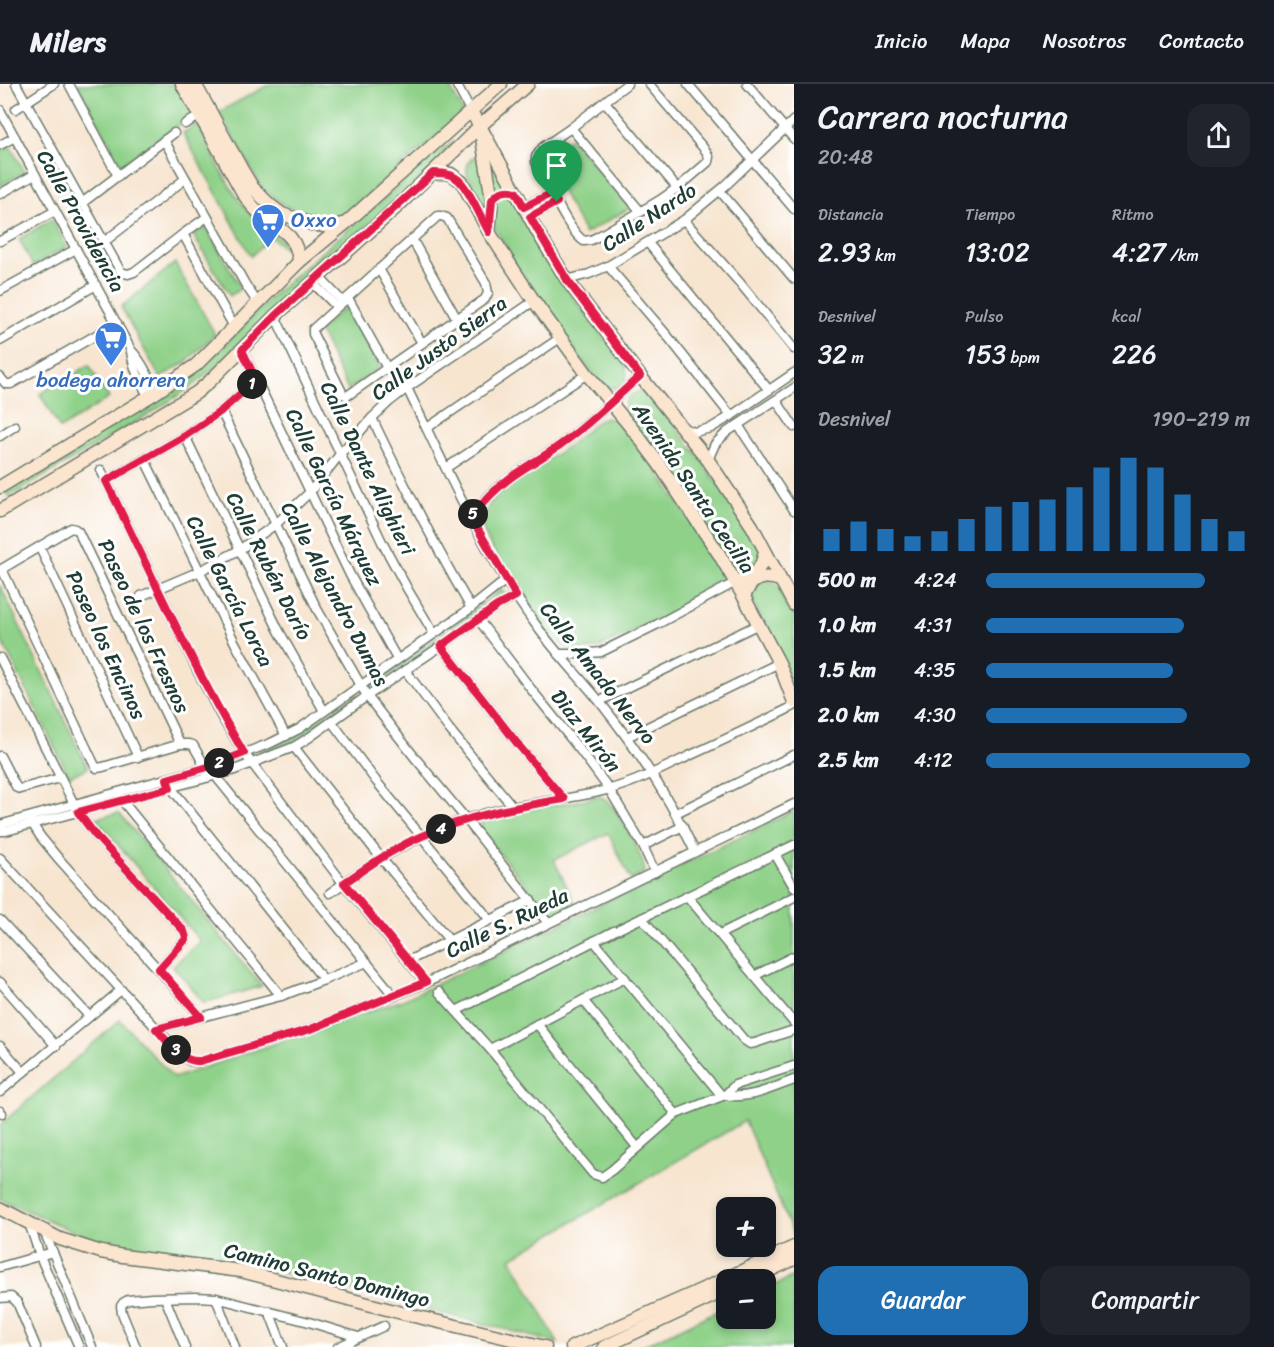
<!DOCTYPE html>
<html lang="es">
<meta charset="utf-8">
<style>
:root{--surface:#171b24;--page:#20242c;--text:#f1f3f6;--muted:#9ea1a6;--line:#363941;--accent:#1f6fb2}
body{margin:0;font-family:Sriracha,sans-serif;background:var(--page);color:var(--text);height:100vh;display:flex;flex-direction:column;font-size:22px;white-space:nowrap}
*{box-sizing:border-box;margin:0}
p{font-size:20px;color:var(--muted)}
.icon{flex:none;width:33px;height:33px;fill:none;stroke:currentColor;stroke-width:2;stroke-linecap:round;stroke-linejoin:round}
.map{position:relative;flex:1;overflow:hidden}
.panel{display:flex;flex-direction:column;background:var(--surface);width:480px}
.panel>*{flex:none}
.tools{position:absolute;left:716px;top:1113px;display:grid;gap:12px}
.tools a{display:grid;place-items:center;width:60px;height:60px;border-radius:12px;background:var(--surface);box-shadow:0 3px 9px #0003;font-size:30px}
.pin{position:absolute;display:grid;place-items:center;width:51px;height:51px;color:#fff;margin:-62px -26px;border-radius:50% 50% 50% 0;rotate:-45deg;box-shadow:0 0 6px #0007}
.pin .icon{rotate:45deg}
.km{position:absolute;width:30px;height:30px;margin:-15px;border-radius:50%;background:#222;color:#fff;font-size:16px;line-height:30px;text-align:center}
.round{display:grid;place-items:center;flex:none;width:63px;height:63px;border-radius:18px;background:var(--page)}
.head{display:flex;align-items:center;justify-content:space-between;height:102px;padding:0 24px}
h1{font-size:33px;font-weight:600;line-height:45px}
.figures{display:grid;grid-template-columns:repeat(3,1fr);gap:9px;height:102px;padding:6px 24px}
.figures div{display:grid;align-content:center}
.figures b{font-size:26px;font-weight:600}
.figures small{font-size:16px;font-weight:400}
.figures p{font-size:16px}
.chart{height:168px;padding:12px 24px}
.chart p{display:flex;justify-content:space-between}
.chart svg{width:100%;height:108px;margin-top:6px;stroke:var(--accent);stroke-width:6}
.primary-button{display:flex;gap:12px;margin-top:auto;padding:12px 24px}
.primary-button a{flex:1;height:69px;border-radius:18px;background:var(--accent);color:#fff;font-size:24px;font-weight:600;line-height:69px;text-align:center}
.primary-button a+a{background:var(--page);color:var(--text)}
ul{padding:0 24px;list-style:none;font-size:20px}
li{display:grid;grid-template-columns:96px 72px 1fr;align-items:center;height:45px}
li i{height:15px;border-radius:8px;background:var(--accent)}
header{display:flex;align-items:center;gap:36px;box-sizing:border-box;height:84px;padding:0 30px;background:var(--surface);border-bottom:2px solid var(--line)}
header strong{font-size:28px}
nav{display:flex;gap:33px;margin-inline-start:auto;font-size:21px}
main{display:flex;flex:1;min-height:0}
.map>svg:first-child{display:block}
.green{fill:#8fd189;stroke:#57875e;stroke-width:1.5}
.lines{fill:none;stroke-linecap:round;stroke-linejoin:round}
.street-casing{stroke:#6b786b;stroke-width:11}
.secondary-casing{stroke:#6b786b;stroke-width:15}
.street{stroke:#fff;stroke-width:8}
.secondary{stroke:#fbe5cf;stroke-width:12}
.route-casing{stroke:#fff;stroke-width:12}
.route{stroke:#e11d48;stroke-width:8}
.labels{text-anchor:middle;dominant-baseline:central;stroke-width:6;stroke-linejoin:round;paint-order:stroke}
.street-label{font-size:21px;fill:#1f3d34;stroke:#fff}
.shop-label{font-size:21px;fill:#366cbe;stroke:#fff;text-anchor:start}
</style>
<header>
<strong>Milers</strong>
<nav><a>Inicio</a><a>Mapa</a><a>Nosotros</a><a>Contacto</a></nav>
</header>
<main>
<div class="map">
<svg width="794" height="1263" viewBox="0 0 794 1263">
<rect width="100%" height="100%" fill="#fff"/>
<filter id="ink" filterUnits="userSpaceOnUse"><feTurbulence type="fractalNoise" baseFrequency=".0167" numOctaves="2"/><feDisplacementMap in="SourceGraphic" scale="12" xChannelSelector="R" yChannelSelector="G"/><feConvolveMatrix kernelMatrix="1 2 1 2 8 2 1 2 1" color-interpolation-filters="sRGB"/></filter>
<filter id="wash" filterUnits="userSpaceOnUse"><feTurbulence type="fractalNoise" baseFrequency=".008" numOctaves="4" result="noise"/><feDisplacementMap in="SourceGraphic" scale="24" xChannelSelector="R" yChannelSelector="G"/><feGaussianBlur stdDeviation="1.35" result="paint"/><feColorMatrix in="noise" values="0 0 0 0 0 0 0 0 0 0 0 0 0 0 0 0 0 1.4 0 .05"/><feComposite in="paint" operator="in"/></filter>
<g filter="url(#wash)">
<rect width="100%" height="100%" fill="#f7e5d0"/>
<g class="green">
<polygon points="78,0 177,0 194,31 121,81"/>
<polygon points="270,0 448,0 464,29 341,133 323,134 302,129 284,121 262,104 219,28"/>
<path d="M197 40C213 69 229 108 252 132 262 142 273 150 285 158L286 166 271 153 251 172 183 49Z"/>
<polygon points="571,54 630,124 585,150 543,73"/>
<polygon points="454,57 433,83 298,203 246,254 198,298 159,324 9,413 6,408 112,337 190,291 218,268 254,230 285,200 428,76"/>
<polygon points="10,62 25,88 0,102 0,68"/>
<path d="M481 70 488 72 494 79 570 209 597 245 624 279C632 296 620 309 603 302L577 270 516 181 493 141 467 90C466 79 470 73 481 70Z"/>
<polygon points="52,135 67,163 33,182 19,155"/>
<polygon points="205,142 241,204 230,212 193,151"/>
<polygon points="175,179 215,250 186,278 160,294 121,223"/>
<polygon points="345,223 380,283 348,306 319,247"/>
<polygon points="89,281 109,314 60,345 40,310"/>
<path d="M642 307 649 310 701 375 760 464 762 477 745 490 738 488 732 483 625 328C623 316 630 309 642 307Z"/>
<path d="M604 334 612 335 622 340 645 369 723 486C725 494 725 499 720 506L598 564C586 567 575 567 563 561 549 554 484 459 483 444 481 432 490 420 496 411L568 362 598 337Z"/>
<polygon points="763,495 779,501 794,530 794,604 753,518 751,509"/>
<polygon points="0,501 88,684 69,692 0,553"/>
<polygon points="500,506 504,508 506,511 505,513 495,518 376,601 373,600 373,598 491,514"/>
<polygon points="355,611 358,611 358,613 303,652 285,662 263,670 260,671 259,669 261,667 283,658 300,648"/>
<path d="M599 712C615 717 643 771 645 788L631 796 608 749 554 776 576 822 552 833 482 748 480 741 486 734 519 726 574 718Z"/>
<polygon points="794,727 794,1152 745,1037 511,1174 558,1259 288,1190 113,1165 0,1115 0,1041 120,936 174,994 403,916"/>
<polygon points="119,729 262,902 204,919 173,882 200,857 95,734"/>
<polygon points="794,1192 794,1263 640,1263 726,1223 726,1234 765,1234 765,1206"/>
</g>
</g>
<g filter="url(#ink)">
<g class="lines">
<g class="street-casing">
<g id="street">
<polyline points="16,0 121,188 128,190 134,188 183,150 207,133"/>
<polyline points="69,0 118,92"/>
<polyline points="456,0 471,28"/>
<path d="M627 0 571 44 543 63 536 73V78C546 96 568 147 584 157L591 156 599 152 660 116 680 102 708 78 709 73 706 67 649 0"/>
<polyline points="688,0 794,125"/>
<polyline points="747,0 794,55"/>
<polyline points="605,18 677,104"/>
<polyline points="16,25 54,0"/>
<path d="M0 26 131 266C143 279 149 293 155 309"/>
<polyline points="185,40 200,32"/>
<polyline points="571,44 641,128"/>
<polyline points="164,56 245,200 257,218"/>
<polyline points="0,61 15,53"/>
<polyline points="720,107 794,195"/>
<polyline points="0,110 35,90"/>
<polyline points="82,119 174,49"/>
<polyline points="524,123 552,109"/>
<polygon points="438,132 441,132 447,134 486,199 488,209 485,215 347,312 343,310 313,250 313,245"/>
<polyline points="530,133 557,118"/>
<polyline points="684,136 740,199 794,265"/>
<polyline points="183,150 234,243"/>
<polyline points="412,155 457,235"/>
<polyline points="0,157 55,127"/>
<polyline points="104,158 185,95"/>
<polyline points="648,159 769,306"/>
<polyline points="608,182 666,250 731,332"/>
<polyline points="379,185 422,259"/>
<polyline points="319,193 343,218"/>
<polyline points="567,196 589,190 608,182 684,136 725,102 794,36"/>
<polyline points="313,199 337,223"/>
<polyline points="0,207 76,165"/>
<polyline points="348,214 387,284"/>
<polyline points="275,232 383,460 408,506 434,550"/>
<polyline points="0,257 96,201"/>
<polyline points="242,266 350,491 397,575"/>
<path d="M131 267C133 284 140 298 149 313"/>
<polyline points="0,293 6,300 11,300 117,239"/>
<path d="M407 304C446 384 483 469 536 541 555 568 579 592 600 618 637 665 670 714 695 768"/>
<polyline points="776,316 794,343"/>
<polyline points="221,327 317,525 367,612 416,675 466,735 548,839"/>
<path d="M372 334C403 399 435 462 471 524"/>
<polyline points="738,341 794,426"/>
<polyline points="427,344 560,254"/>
<polyline points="683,344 694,348 711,344 731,332 794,289"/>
<polyline points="0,352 15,342"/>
<polyline points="185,352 278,545 324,627"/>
<polyline points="145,376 235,559 286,652"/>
<polyline points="708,376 715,360 727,348 794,304"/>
<polyline points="446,384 587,290"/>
<polyline points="101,386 199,590 221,632 244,669 343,799 426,899"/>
<polyline points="106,397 185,352 221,327 256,296"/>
<path d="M471 433C482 418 495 405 510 394 526 382 544 373 560 361 589 341 614 315 640 292"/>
<polyline points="40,464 138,673"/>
<polyline points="2,485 95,682 97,684 103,683 180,660 189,660 193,661 201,675 205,687"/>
<polyline points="0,486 71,444 75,445 78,447 180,660"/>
<polyline points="141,512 200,487 239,466 276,440 310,408 341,369 372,334 389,318 407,304 534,217"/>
<polyline points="478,535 531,605 580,666 609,705 643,762 655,788"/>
<polyline points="441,562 520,663 564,715"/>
<polyline points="559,570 581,570 601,568 656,541 736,498"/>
<polyline points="0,574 78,728 95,751 184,847 186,854 185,856 159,885"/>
<polyline points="405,586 449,645 513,723"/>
<polyline points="600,617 759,540"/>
<polyline points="332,638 376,697 490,836"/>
<polyline points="627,653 779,579"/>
<polyline points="294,663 381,774 449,856"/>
<polyline points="0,672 14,699 17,704 20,705 60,694"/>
<polyline points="213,689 394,912"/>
<polyline points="169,701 324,896"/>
<polyline points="120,714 281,912"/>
<polyline points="676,729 794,671"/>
<polyline points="30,736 40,752 58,774 201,933"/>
<polyline points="0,742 3,740 208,683 271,659 299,645 471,524 506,496"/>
<polyline points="0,747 6,747 32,740 229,688 294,663 310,653 367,612 441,562 497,522 516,512"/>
<polyline points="643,762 683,742"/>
<polyline points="775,770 794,803"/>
<polyline points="0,774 182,972 190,977 198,978 311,945 426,899 794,720"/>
<path d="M330 809C386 767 444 736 513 723 545 717 576 714 607 706 637 698 664 684 691 671 726 655 760 639 794 622"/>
<polyline points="687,812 794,939"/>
<polyline points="642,834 744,956 750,960 755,959 794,946"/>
<polyline points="0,836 89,932"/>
<polyline points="619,845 794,761"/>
<polyline points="720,850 794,813"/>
<polyline points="594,857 722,1012"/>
<polyline points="408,877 531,816"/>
<polyline points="754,892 794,872"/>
<polyline points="0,898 56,962"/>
<polyline points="439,908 490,965 593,1090 602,1093 612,1086 676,1030 725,1011 735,1001 794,982"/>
<polyline points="583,916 676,1030"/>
<polyline points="456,927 614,847"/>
<polyline points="537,940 637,1063"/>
<polyline points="156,945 281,912 324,896 367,878"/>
<polyline points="0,962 23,988"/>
<polyline points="490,965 625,894"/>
<polyline points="0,1008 121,906"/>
<path d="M725 1011C748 1016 772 1004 794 996"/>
<polyline points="0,1027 2,1029"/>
<polyline points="29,1139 40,1172 79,1263"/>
<polyline points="44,1147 92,1263"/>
<polyline points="0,1183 53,1168"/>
<polyline points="0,1214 11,1213 17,1218 36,1263"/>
<polyline points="165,1214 185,1263"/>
<polyline points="216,1214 235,1263"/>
<polyline points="269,1227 283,1263"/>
<polyline points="136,1263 122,1229 121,1222 123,1219 128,1216 152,1214 196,1213 216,1214 309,1238 358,1253"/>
<polyline points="338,1263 384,1242"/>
</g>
</g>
<g class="secondary-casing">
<g id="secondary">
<path d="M182 0 243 109C248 117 254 125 262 131 281 147 297 150 299 178"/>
<polyline points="195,0 241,84 253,104 270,121 282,130 311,140 330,143 342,140"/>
<polyline points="471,28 480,42 492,116 489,148"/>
<polyline points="480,42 537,147 567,196 640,292 708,376 752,442 794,521"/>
<polyline points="433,89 444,89 451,90 462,98 489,148 534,217 587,290 638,352 659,380 719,470 744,513 779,579 794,618"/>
<polyline points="0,403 155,309 196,281 299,178 346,139 501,0"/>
<polyline points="0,427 196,309 209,298 275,232 398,122 480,42 528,0"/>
<path d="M736 498C754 491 761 488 765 468"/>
<path d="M744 513C751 494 763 490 780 496"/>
<polyline points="0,1124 60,1155 101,1168 123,1172 241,1187 410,1231 545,1263"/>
<polyline points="749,1196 794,1175"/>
<polyline points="572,1263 692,1210 794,1163"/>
<polyline points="604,1263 726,1206"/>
</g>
</g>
<use href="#street" class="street"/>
<use href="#secondary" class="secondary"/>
</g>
</g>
<g class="lines" filter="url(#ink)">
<g class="route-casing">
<path id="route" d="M433 89C441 89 449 89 456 94 467 100 482 136 489 148L492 116C498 107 506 105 516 108L524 123 552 109 557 118 530 133 567 196 640 292C614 315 589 341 560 361 544 373 526 382 510 394 495 405 483 418 471 433L516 512 497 522 441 562 520 663 564 715C515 723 467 732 422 752 394 764 369 782 344 799L426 898 311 945 200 977C181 979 168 957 156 945L201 933 159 885 185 856 186 854 184 847 95 751 78 728 170 704 167 695 208 683 244 669C192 582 151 489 106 397L185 352 221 327 256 296 242 266 275 232Z"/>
</g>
<use href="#route" class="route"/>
</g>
<defs>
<g id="supermarket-pin" transform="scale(1.725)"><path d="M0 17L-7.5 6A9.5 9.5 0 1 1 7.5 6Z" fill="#3f7fe0" stroke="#fff"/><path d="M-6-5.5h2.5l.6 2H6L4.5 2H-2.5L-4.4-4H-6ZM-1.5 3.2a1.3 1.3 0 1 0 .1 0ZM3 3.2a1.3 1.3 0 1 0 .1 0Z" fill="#fff"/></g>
</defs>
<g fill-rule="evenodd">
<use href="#supermarket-pin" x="268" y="136"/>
<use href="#supermarket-pin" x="111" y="254"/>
</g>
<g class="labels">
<g class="street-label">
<text transform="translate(649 133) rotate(-33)">Calle Nardo</text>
<text transform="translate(81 137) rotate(61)">Calle Providencia</text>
<text transform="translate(439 264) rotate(-36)">Calle Justo Sierra</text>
<text transform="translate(368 384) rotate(64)">Calle Dante Alighieri</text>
<text transform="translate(694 404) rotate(56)">Avenida Santa Cecilia</text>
<text transform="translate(334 413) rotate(64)">Calle García Márquez</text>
<text transform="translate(269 482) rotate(63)">Calle Rubén Darío</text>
<text transform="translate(230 507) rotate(63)">Calle García Lorca</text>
<text transform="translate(335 510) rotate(62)">Calle Alejandro Dumas</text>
<text transform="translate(144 542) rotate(65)">Paseo de los Fresnos</text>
<text transform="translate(106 561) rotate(65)">Paseo los Encinos</text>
<text transform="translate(598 589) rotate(52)">Calle Amado Nervo</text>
<text transform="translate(586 647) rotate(52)">Diaz Mirón</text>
<text transform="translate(507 839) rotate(-26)">Calle S. Rueda</text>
<text transform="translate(327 1191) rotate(14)">Camino Santo Domingo</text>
</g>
<g class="shop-label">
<text x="291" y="136">Oxxo</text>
<text x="111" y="296" text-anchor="middle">bodega ahorrera</text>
</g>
</g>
</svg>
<div class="tools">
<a>+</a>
<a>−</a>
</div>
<div class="pin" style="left:557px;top:118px;background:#1e9e55"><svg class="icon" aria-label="arrive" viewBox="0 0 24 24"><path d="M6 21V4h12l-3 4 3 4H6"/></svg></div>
<b class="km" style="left:252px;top:300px">1</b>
<b class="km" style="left:219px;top:679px">2</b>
<b class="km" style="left:176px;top:966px">3</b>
<b class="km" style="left:441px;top:745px">4</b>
<b class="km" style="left:473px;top:430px">5</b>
</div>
<section class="panel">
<div class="head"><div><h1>Carrera nocturna</h1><p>20:48</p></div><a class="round"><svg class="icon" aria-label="share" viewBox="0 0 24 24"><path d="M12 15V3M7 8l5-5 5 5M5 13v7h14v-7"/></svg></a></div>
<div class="figures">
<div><p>Distancia</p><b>2.93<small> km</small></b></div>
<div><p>Tiempo</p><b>13:02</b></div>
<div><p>Ritmo</p><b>4:27<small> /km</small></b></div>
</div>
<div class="figures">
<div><p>Desnivel</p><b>32<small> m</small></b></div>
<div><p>Pulso</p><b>153<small> bpm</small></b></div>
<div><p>kcal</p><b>226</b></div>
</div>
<div class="chart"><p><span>Desnivel</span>190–219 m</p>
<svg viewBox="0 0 160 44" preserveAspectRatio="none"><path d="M5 44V35M15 44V32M25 44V35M35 44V38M45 44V36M55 44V31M65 44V26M75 44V24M85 44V23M95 44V18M105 44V10M115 44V6M125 44V10M135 44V21M145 44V31M155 44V36"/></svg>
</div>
<ul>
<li><b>500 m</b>4:24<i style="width:83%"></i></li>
<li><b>1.0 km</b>4:31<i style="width:75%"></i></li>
<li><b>1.5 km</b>4:35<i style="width:71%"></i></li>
<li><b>2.0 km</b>4:30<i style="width:76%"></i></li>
<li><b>2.5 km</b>4:12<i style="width:100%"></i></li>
</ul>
<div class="primary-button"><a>Guardar</a><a>Compartir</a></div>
</section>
</main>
